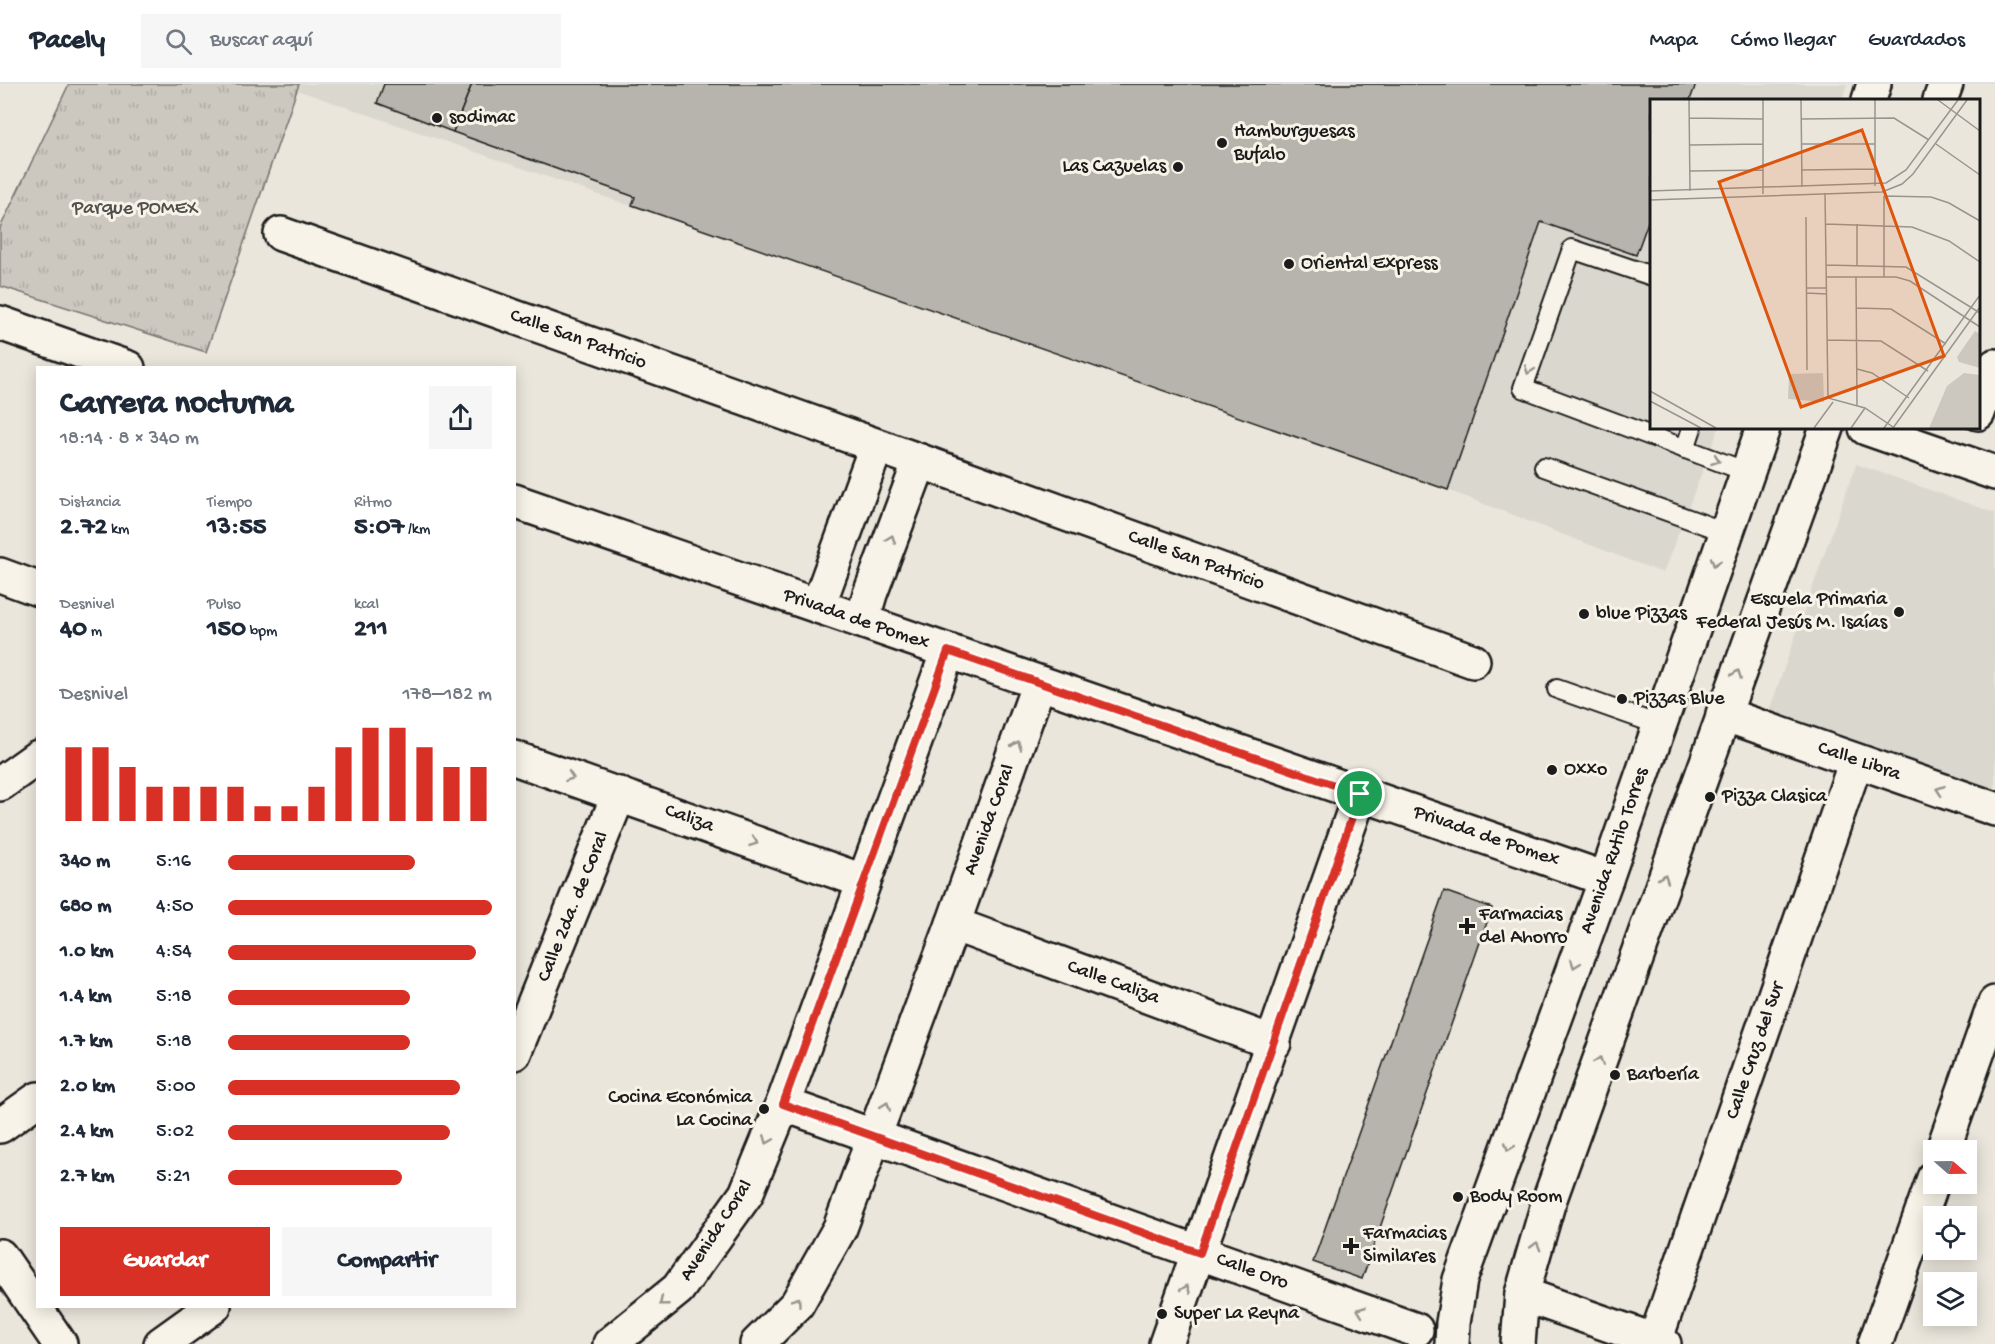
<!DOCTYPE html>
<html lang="es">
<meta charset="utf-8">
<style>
:root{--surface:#fff;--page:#f6f6f7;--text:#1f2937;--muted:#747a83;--line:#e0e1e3;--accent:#d93025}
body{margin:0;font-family:"Gochi Hand",sans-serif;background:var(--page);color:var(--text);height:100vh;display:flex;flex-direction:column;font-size:22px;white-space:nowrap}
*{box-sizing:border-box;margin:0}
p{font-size:20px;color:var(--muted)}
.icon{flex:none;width:33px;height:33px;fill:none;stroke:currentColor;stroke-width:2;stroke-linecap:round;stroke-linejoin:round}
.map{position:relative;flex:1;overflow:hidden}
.details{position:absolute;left:36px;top:282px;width:480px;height:942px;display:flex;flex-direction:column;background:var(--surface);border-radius:0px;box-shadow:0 3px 15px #0003}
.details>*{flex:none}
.needle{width:39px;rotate:110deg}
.buttons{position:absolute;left:1923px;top:1056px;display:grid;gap:12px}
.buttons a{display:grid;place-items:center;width:54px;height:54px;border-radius:0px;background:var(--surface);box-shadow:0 3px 15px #0003;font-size:30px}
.pin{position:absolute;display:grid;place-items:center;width:51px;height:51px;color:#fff;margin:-26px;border:3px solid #fff;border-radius:50%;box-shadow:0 2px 6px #0007}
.round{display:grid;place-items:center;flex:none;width:63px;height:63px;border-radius:0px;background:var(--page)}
.overview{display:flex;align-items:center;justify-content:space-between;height:102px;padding:0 24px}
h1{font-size:33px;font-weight:700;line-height:45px}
.stats{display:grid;grid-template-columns:repeat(3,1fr);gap:9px;height:102px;padding:6px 24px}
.stats div{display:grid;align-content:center}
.stats b{font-size:26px;font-weight:700}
.stats small{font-size:16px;font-weight:400}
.stats p{font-size:16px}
.chart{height:168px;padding:12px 24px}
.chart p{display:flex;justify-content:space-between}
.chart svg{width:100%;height:108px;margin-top:6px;stroke:var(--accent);stroke-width:6}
.primary-button{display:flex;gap:12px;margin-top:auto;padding:12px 24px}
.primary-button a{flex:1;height:69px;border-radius:0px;background:var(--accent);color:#fff;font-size:24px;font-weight:700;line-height:69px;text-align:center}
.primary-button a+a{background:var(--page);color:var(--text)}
ul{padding:0 24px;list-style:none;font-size:20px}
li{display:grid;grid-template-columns:96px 72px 1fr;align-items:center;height:45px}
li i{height:15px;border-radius:8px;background:var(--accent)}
header{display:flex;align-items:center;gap:36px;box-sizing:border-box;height:84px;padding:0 30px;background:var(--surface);border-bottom:2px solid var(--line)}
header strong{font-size:28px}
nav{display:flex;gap:33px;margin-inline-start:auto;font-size:21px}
.search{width:420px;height:54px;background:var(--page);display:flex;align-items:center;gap:15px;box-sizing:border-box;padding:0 21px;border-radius:0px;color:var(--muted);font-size:22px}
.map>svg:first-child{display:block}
.built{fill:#dad7ce}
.park{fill:url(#park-tufts);stroke:#74726e;stroke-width:1.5}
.building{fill:#b6b4ac;stroke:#1c1c1c;stroke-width:1.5}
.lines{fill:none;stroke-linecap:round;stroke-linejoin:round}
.lane-casing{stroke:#1c1c1c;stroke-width:22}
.street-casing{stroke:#1c1c1c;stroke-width:38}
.secondary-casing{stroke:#1c1c1c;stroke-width:38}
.lane{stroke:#f7f3e8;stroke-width:18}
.street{stroke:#f7f3e8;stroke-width:33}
.secondary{stroke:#f7f3e8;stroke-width:33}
.oneway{stroke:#94928c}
.route-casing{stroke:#fff;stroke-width:12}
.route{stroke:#d93025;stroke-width:8}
.poi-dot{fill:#1c1c1c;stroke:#f7f3e8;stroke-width:2}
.labels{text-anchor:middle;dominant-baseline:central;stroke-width:6;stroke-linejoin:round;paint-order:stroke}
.poi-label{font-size:20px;fill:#1c1c1c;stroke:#f7f3e8;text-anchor:start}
.park-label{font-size:20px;fill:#51504d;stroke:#f7f3e8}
.street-label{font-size:20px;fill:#1c1c1c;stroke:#f7f3e8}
.inset-road{fill:none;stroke:#98958f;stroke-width:1.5}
.view{fill:#de560d;fill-opacity:0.15;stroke:#de560d;stroke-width:3}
.inset-edge{fill:none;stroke:#1c1c1c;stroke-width:3}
</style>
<header>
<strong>Pacely</strong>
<div class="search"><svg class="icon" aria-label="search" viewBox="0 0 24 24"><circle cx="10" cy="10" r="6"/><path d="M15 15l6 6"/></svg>Buscar aquí</div>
<nav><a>Mapa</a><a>Cómo llegar</a><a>Guardados</a></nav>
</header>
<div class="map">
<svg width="1995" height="1260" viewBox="0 0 1995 1260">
<defs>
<pattern id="park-tufts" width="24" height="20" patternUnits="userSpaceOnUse" patternTransform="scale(1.5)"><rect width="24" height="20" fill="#ccc8c0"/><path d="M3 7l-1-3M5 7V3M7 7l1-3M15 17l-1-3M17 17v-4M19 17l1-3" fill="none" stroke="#afaba4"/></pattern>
</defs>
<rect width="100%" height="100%" fill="#eae6dc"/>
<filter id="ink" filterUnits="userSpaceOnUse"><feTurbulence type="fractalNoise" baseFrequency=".0167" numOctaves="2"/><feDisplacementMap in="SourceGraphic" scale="12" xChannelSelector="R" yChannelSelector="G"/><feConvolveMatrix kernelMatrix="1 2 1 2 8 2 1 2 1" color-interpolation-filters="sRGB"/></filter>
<g filter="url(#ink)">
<g class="built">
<polygon points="280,0 1847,0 1842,16 1652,16 1652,344 1719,344 1663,489 1448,406"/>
<polygon points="1856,380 1995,429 1995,710 1769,627"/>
</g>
<polygon class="park" points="69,0 299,0 206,268 0,202 0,144"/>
<g class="building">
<polygon points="384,0 472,0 453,48 377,19"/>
<polygon points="472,0 1696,0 1690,16 1652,16 1652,127 1636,171 1541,138 1448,406 632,121 635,113 453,48"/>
<polygon points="1444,807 1492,824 1362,1195 1313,1178"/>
</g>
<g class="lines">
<g class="lane-casing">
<g id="lane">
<polyline points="1652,192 1572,165 1523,304 1747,388"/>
<polyline points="1685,365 1692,344"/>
<polyline points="1544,383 1725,448"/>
<polyline points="1557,605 1659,641"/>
</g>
</g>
<g class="street-casing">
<g id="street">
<polyline points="281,150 920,377 1473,577"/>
<polyline points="0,239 128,284"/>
<polyline points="1978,329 1995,282"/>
<polyline points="1866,344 1995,389"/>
<polyline points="514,417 948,567"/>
<polyline points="0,491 38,505"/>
<polyline points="818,522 876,363"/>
<polyline points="862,537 870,510 920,377"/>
<polyline points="1723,630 1995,725"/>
<polyline points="514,674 863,797"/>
<polyline points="0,700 38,673"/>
<polyline points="953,840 1274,959"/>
<polyline points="514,969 619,710"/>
<polyline points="783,1020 1416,1246"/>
<polyline points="0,1042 38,1015"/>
<polyline points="1943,1066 1995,919"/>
<polyline points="1522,1210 1664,1260"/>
<polyline points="1655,1257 1856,677"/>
<polyline points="161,1260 214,1222"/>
<polyline points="1166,1260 1360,710"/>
<polyline points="1875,1260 1934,1094"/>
</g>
</g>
<g class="secondary-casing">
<g id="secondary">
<polyline points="1869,16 1874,0"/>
<polyline points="1940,16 1946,0"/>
<polyline points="0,1172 60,1260"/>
<polyline points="610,1260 678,1205 746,1110 783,1020 948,567 1606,795"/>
<polyline points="757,1260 797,1220 840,1144 953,840 1039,599"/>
<polyline points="1452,1260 1453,1239 1460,1196 1606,795 1763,344"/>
<polyline points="1518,1260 1522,1210 1548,1120 1827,344"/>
</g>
</g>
<use href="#lane" class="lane"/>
<use href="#street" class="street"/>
<use href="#secondary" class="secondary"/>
</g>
<defs><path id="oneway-chevron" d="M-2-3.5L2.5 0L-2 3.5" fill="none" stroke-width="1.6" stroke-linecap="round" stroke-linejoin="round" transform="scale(1.5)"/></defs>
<g class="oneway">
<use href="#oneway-chevron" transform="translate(1529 286) rotate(110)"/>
<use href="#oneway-chevron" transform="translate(1716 376) rotate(20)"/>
<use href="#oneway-chevron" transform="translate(891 455) rotate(-69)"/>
<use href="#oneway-chevron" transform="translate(1715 478) rotate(109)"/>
<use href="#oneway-chevron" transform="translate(1737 590) rotate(-70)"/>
<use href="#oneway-chevron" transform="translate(1017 661) rotate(-70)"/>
<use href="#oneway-chevron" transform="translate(570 693) rotate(19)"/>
<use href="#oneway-chevron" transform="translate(1940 706) rotate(-161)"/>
<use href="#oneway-chevron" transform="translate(754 758) rotate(20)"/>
<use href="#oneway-chevron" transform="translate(1664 794) rotate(-70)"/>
<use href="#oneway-chevron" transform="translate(1575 880) rotate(110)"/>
<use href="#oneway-chevron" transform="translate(1599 977) rotate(-70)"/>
<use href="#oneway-chevron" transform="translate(886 1022) rotate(-70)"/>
<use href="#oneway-chevron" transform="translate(768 1056) rotate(112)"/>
<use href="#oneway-chevron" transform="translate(1509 1063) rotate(110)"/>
<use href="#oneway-chevron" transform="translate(1536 1162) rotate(-74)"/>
<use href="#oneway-chevron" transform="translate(1186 1205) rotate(-70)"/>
<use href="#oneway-chevron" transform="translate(797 1217) rotate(-55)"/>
<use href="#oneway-chevron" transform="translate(663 1218) rotate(141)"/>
<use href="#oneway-chevron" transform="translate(1361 1227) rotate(-160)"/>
</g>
</g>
<g class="lines" filter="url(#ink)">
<g class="route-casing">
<polygon id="route" points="948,567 1360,710 1200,1169 783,1020"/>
</g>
<use href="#route" class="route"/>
</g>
<g class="poi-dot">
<circle cx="437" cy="34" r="6"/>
<circle cx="1222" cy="59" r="6"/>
<circle cx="1178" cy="83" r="6"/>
<circle cx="1289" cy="180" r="6"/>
<circle cx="1899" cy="528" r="6"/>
<circle cx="1584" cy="530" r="6"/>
<circle cx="1622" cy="615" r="6"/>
<circle cx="1552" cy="686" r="6"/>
<circle cx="1710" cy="713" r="6"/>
<path d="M1464 833h6v6h6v6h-6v6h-6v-6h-6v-6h6z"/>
<circle cx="1615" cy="991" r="6"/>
<circle cx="764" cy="1025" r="6"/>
<circle cx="1458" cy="1113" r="6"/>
<path d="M1348 1153h6v6h6v6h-6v6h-6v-6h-6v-6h6z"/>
<circle cx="1162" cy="1230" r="6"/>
</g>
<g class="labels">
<g class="poi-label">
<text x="449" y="34">sodimac</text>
<text x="1234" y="48">Hamburguesas<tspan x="1234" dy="23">Bufalo</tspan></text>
<text x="1166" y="83" text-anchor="end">Las Cazuelas</text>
<text x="1301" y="180">Oriental Express</text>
<text x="1887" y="516" text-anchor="end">Escuela Primaria<tspan x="1887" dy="23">Federal Jesús M. Isaías</tspan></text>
<text x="1596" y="530">blue Pizzas</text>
<text x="1634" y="615">Pizzas Blue</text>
<text x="1564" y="686">Oxxo</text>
<text x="1722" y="713">Pizza Clasica</text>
<text x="1479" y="831">Farmacias<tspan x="1479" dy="23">del Ahorro</tspan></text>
<text x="1627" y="991">Barbería</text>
<text x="752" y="1014" text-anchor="end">Cocina Económica<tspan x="752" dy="23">La Cocina</tspan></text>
<text x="1470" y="1113">Body Room</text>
<text x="1363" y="1150">Farmacias<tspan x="1363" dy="23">Similares</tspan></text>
<text x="1174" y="1230">Super La Reyna</text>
</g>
<g class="park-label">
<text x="135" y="125">Parque POMEX</text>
</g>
<g class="street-label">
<text transform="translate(578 256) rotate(20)">Calle San Patricio</text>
<text transform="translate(1196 477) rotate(20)">Calle San Patricio</text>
<text transform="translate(856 536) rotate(19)">Privada de Pomex</text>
<text transform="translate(1859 678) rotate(19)">Calle Libra</text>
<text transform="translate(689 735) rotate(20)">Caliza</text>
<text transform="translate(990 736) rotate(-70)">Avenida Coral</text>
<text transform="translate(1486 753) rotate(19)">Privada de Pomex</text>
<text transform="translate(1615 767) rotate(-71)">Avenida Rutilo Torres</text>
<text transform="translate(574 823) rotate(-68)">Calle 2da. de Coral</text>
<text transform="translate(1113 899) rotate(20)">Calle Caliza</text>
<text transform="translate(1756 967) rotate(-71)">Calle Cruz del Sur</text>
<text transform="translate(717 1147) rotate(-57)">Avenida Coral</text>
<text transform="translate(1252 1188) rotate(20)">Calle Oro</text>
</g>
</g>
<g transform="translate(1650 15)">
<rect width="330" height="330" fill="#eae6dc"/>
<path d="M325 232 330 235V269L309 263 307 258ZM314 274 330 276V329H279L297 287Z" fill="#ccc8c0"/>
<path d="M173 274 174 303 138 300 139 275Z" fill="#ccc8c0"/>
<path class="inset-road" d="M39 1 40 92M113 1V95M151 1 152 88M225 1V87M288 1 330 32M39 19 113 20M151 20 244 19 279 41M151 45H225M286 45 330 76M40 46 113 45M151 71 225 70M40 72 113 71M0 92 236 84 256 71 308 1M175 94 178 299 215 309 243 328M234 97 281 98 299 104 330 122M234 97V178M0 101 232 93 252 85 263 75 317 1M156 118 157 271M176 125 262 128 299 142 330 163M176 166 256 168 330 214M207 166V125M176 178H246L260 182 330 228M206 178 207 306M156 189H177M156 194 177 195M206 209 241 210 296 245M177 241 231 242 278 272M207 270 222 274 259 299M0 292 66 329M0 302 51 329M164 329 183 303M201 329 215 309M234 329 330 196M243 329 330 208"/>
<path class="view" d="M212 31 294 257 151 308 69 83Z"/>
<rect width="330" height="330" class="inset-edge"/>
</g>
</svg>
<div class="buttons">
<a><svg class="needle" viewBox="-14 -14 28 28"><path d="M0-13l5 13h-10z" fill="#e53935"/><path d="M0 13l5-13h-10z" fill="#747a83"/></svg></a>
<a><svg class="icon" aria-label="locate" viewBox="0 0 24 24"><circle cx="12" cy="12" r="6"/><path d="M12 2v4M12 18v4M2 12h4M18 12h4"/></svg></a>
<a><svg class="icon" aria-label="layers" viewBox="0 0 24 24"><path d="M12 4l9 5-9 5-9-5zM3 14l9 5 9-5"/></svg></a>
</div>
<div class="pin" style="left:1360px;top:710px;background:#1e9e55"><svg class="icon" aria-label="arrive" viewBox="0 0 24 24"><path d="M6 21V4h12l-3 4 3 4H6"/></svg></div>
<section class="details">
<div class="overview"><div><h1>Carrera nocturna</h1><p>18:14 · 8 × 340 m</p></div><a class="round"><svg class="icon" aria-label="share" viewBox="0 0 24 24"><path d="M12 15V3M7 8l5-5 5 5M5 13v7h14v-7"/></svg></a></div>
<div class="stats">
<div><p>Distancia</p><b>2.72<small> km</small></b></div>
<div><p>Tiempo</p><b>13:55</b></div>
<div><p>Ritmo</p><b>5:07<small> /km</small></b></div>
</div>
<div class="stats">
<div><p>Desnivel</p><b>40<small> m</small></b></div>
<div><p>Pulso</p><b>150<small> bpm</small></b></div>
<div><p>kcal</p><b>211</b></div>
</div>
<div class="chart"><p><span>Desnivel</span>178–182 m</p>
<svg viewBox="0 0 160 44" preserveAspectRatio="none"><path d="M5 44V14M15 44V14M25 44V22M35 44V30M45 44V30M55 44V30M65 44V30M75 44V38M85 44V38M95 44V30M105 44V14M115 44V6M125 44V6M135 44V14M145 44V22M155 44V22"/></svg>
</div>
<ul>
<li><b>340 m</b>5:16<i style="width:71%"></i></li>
<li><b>680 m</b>4:50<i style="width:100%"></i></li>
<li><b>1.0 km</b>4:54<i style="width:94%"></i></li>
<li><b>1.4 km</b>5:18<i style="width:69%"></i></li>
<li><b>1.7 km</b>5:18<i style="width:69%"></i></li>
<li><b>2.0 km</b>5:00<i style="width:88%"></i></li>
<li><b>2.4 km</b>5:02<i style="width:84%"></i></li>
<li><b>2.7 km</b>5:21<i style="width:66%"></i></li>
</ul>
<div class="primary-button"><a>Guardar</a><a>Compartir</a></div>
</section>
</div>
